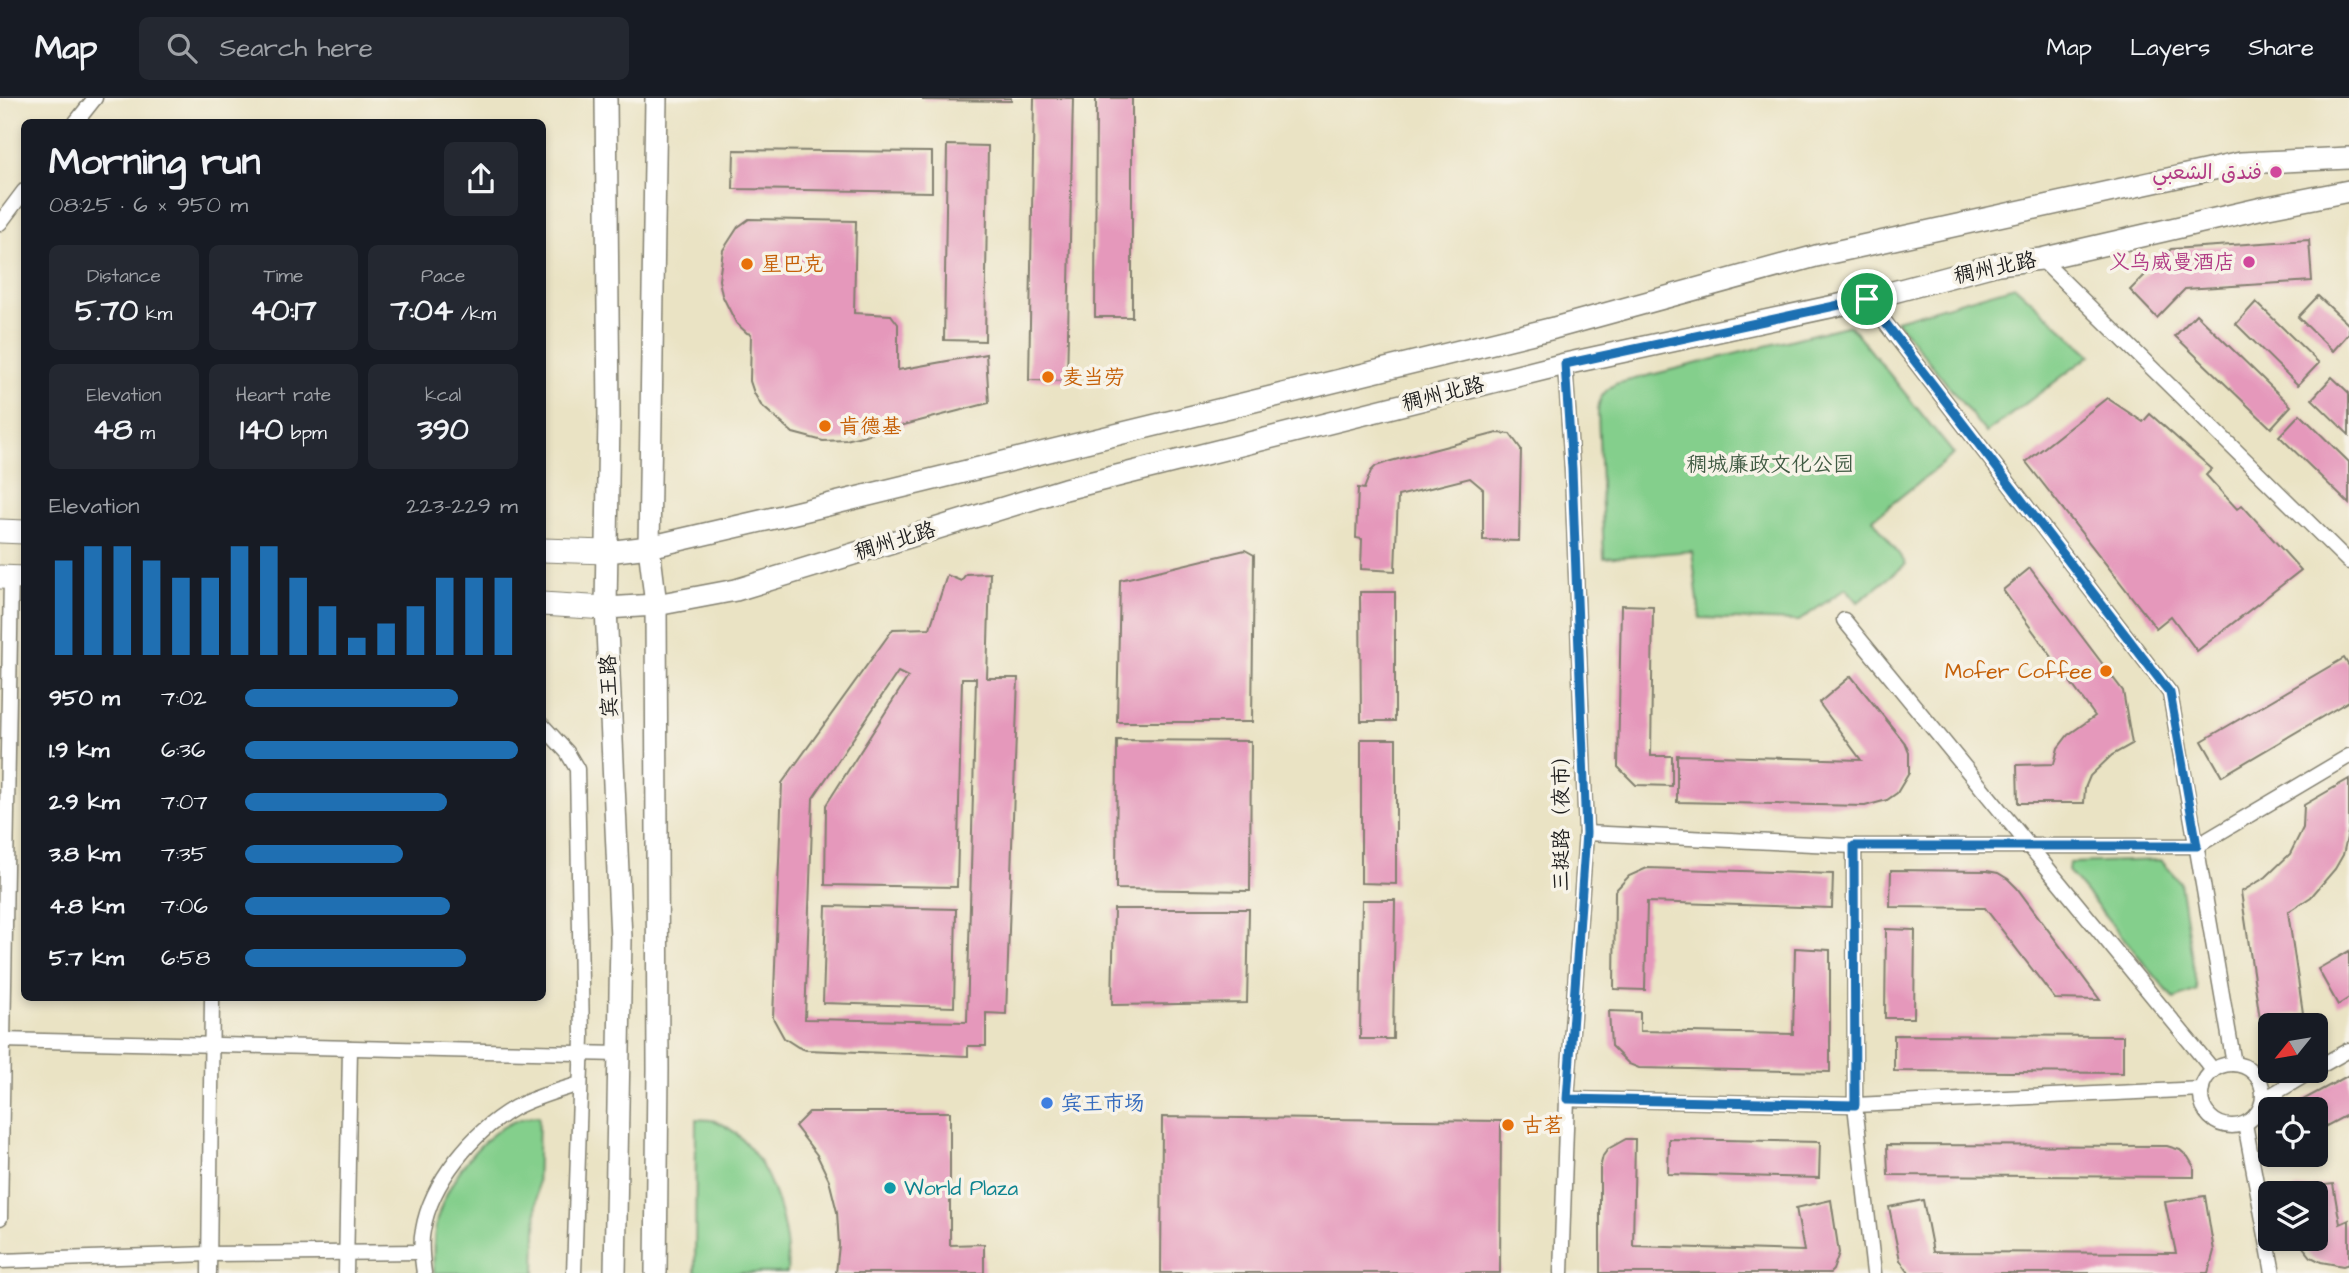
<!DOCTYPE html>
<meta charset="utf-8">
<style>
:root{--surface:#171b24;--page:#242831;--text:#f1f3f6;--muted:#9ea1a6;--line:#363941;--accent:#1f6fb2}
body{margin:0;font-family:"Architects Daughter","Playpen Sans Arabic","LXGW WenKai TC",sans-serif;background:var(--page);color:var(--text);height:100vh;display:flex;flex-direction:column;font-size:26px;white-space:nowrap}
*{box-sizing:border-box;margin:0}
p{font-size:23px;color:var(--muted)}
.icon{flex:none;width:38px;height:38px;fill:none;stroke:currentColor;stroke-width:2;stroke-linecap:round;stroke-linejoin:round}
.map{position:relative;flex:1;overflow:hidden}
.side{position:absolute;left:21px;top:21px;width:525px;height:882px;display:flex;flex-direction:column;background:var(--surface);border-radius:10px;box-shadow:0 4px 10px #0003}
.side>*{flex:none}
.needle{width:46px;rotate:240deg}
.controls{position:absolute;left:2258px;top:915px;display:grid;gap:14px}
.controls a{display:grid;place-items:center;width:70px;height:70px;border-radius:10px;background:var(--surface);box-shadow:0 4px 10px #0003;font-size:35px}
.pin{position:absolute;display:grid;place-items:center;width:60px;height:60px;color:#fff;margin:-30px;border:4px solid #fff;border-radius:50%;box-shadow:0 2px 7px #0007}
.round{display:grid;place-items:center;flex:none;width:74px;height:74px;border-radius:10px;background:var(--page)}
.headline{display:flex;align-items:center;justify-content:space-between;height:119px;padding:0 28px}
h1{font-size:38px;font-weight:700;line-height:52px}
.metrics{display:grid;grid-template-columns:repeat(3,1fr);gap:10px;height:119px;padding:7px 28px}
.metrics div{display:grid;align-content:center;border-radius:10px;background:var(--page);text-align:center}
.metrics b{font-size:30px;font-weight:700}
.metrics small{font-size:19px;font-weight:400}
.metrics p{font-size:19px}
.chart{height:196px;padding:14px 28px}
.chart p{display:flex;justify-content:space-between}
.chart svg{width:100%;height:126px;margin-top:7px;stroke:var(--accent);stroke-width:6}
ul{padding:0 28px;list-style:none;font-size:23px}
li{display:grid;grid-template-columns:112px 84px 1fr;align-items:center;height:52px}
li i{height:18px;border-radius:9px;background:var(--accent)}
header{display:flex;align-items:center;gap:42px;box-sizing:border-box;height:98px;padding:0 35px;background:var(--surface);border-bottom:2px solid var(--line)}
header strong{font-size:33px}
nav{display:flex;gap:38px;margin-inline-start:auto;font-size:24px}
.search{width:490px;height:63px;background:var(--page);display:flex;align-items:center;gap:18px;box-sizing:border-box;padding:0 24px;border-radius:10px;color:var(--muted);font-size:26px}
.map>svg:first-child{display:block}
.green{fill:#84cf8c;stroke:#507654;stroke-width:2}
.building{fill:#e598bb;fill-rule:evenodd}
.lines{fill:none;stroke-linecap:round;stroke-linejoin:round}
.minor-casing{stroke:#838070;stroke-width:17}
.secondary-casing{stroke:#838070;stroke-width:24}
.primary-casing{stroke:#838070;stroke-width:25}
.minor{stroke:#fff;stroke-width:14}
.secondary{stroke:#fff;stroke-width:21}
.primary{stroke:#fff;stroke-width:23}
.route-casing{stroke:#fff;stroke-width:14}
.route{stroke:#1f6fb2;stroke-width:9}
.hotel-dot{fill:#d1479c;stroke:#f7f3e8;stroke-width:2.5}
.food-dot{fill:#e8710a;stroke:#f7f3e8;stroke-width:2.5}
.shop-dot{fill:#3f7fe0;stroke:#f7f3e8;stroke-width:2.5}
.culture-dot{fill:#0f9aa8;stroke:#f7f3e8;stroke-width:2.5}
.labels{text-anchor:middle;dominant-baseline:central;stroke-width:7;stroke-linejoin:round;paint-order:stroke}
.hotel-label{font-size:21px;fill:#b23c85;stroke:#f7f3e8;text-anchor:end}
.food-label{font-size:21px;fill:#c56008;stroke:#f7f3e8;text-anchor:start}
.street-label{font-size:21px;fill:#1c1c1c;stroke:#f7f3e8}
.park-label{font-size:21px;fill:#405b43;stroke:#f7f3e8}
.shop-label{font-size:21px;fill:#366cbe;stroke:#f7f3e8;text-anchor:start}
.culture-label{font-size:21px;fill:#0d838f;stroke:#f7f3e8;text-anchor:start}
</style>
<header>
<strong>Map</strong>
<div class="search"><svg class="icon" aria-label="search" viewBox="0 0 24 24"><circle cx="10" cy="10" r="6"/><path d="M15 15l6 6"/></svg>Search here</div>
<nav><a>Map</a><a>Layers</a><a>Share</a></nav>
</header>
<div class="map">
<svg width="2349" height="1175" viewBox="0 0 2349 1175">
<rect width="100%" height="100%" fill="#f7f3e8"/>
<filter id="ink" filterUnits="userSpaceOnUse"><feTurbulence type="fractalNoise" baseFrequency=".0143" numOctaves="2"/><feDisplacementMap in="SourceGraphic" scale="14" xChannelSelector="R" yChannelSelector="G"/><feConvolveMatrix kernelMatrix="1 2 1 2 8 2 1 2 1" color-interpolation-filters="sRGB"/></filter>
<filter id="wash" filterUnits="userSpaceOnUse"><feTurbulence type="fractalNoise" baseFrequency=".00686" numOctaves="4" result="noise"/><feDisplacementMap in="SourceGraphic" scale="28" xChannelSelector="R" yChannelSelector="G"/><feGaussianBlur stdDeviation="1.57" result="paint"/><feColorMatrix in="noise" values="0 0 0 0 0 0 0 0 0 0 0 0 0 0 0 0 0 1.4 0 .05"/><feComposite in="paint" operator="in"/></filter>
<g filter="url(#wash)">
<rect width="100%" height="100%" fill="#eae3c4"/>
<g class="green">
<polygon points="2015,188 2091,257 1986,335 1896,222"/>
<path d="M1850 227 1954 356 1873 421 1906 466 1858 504 1846 490 1799 523 1700 520 1692 453 1604 460 1598 315C1598 301 1603 294 1615 286Z"/>
<polygon points="2161,762 2180,784 2197,892 2174,901 2068,773 2069,765"/>
<path d="M539 1018 535 1175H434C433 1157 433 1139 437 1121 449 1078 491 1019 539 1018Z"/>
<path d="M696 1021C703 1022 711 1021 718 1024 766 1045 791 1127 787 1175H695Z"/>
</g>
<g id="blocks">
<g class="building">
<polygon points="923,0 1011,0 1011,3 923,2"/>
<polygon points="1034,0 1073,0 1067,283 1029,282"/>
<polygon points="1096,0 1132,0 1132,219 1095,219"/>
<polygon points="947,47 988,48 985,243 944,242"/>
<polygon points="734,52 932,54 932,94 733,91"/>
<polygon points="749,121 856,123 854,215 891,217 898,226 898,272 986,256 989,305 846,342 823,343 793,335 761,307 754,295 750,283 751,236 747,235 736,225 722,197 719,182 723,152 738,129"/>
<polygon points="2309,142 2312,183 2185,191 2157,220 2130,192 2171,151"/>
<polygon points="2318,198 2349,227 2349,235 2333,253 2298,219"/>
<polygon points="2256,204 2319,265 2298,287 2236,226"/>
<polygon points="2196,216 2291,308 2271,330 2175,238"/>
<polygon points="2332,279 2349,295 2349,337 2312,301"/>
<polygon points="2107,300 2143,324 2150,316 2212,371 2206,377 2237,411 2242,407 2301,472 2197,553 2171,518 2156,530 2026,364"/>
<polygon points="2300,316 2349,364 2349,406 2279,338"/>
<polygon points="1497,335 1510,336 1521,351 1519,443 1483,442 1483,391 1470,380 1398,398 1395,473 1361,471 1362,441 1356,440 1358,390 1364,391 1371,373 1376,368 1391,363"/>
<polygon points="1245,452 1254,457 1252,624 1117,624 1120,482"/>
<polygon points="2030,470 2123,593 2132,646 2112,657 2090,678 2085,690 2084,705 2018,705 2017,667 2054,666 2058,650 2068,637 2095,618 2003,492"/>
<path d="M990 475 987 580H1018L1006 916 986 915V948H968V958L806 952 798 949 784 940 773 920 782 685 893 531 930 530 947 477 961 483 966 476ZM898 574 908 579 826 707 825 787 957 789 962 580H976L967 924 805 921 813 700Z"/>
<polygon points="1360,494 1395,494 1395,623 1361,623"/>
<polygon points="1621,507 1653,508 1651,658 1672,658 1672,688 1636,687 1618,669"/>
<polygon points="2344,560 2349,568 2349,603 2222,678 2202,643"/>
<polygon points="1851,578 1905,645 1909,655 1909,675 1897,695 1887,702 1865,708 1677,704 1677,657 1861,662 1819,605"/>
<polygon points="1361,641 1396,641 1396,786 1361,785"/>
<polygon points="1117,642 1251,643 1250,793 1116,791"/>
<polygon points="2349,681 2349,730 2343,757 2335,771 2311,799 2288,814 2303,915 2260,921 2241,794 2266,779 2290,756 2303,730 2304,707"/>
<polygon points="1647,770 1833,776 1832,810 1647,804 1645,892 1614,891 1615,793 1629,778"/>
<polygon points="1891,772 1987,773 1998,775 2008,781 2017,790 2100,902 2055,901 1985,810 1890,809"/>
<polygon points="1362,802 1395,802 1393,941 1360,941"/>
<polygon points="826,808 956,811 954,909 823,905"/>
<polygon points="1114,811 1249,811 1247,905 1112,907"/>
<polygon points="1886,831 1915,832 1914,920 1885,920"/>
<polygon points="1795,850 1830,852 1830,974 1639,970 1629,966 1611,948 1609,913 1640,914 1640,933 1793,936"/>
<polygon points="2349,853 2349,900 2338,907 2318,871"/>
<polygon points="1894,937 2123,938 2123,975 1894,973"/>
<polygon points="2349,977 2349,1016 2315,1034 2315,1012 2290,1012 2299,1004"/>
<polygon points="809,1014 950,1014 950,1147 984,1146 984,1175 836,1175 839,1147 837,1114 829,1082 817,1057 795,1028"/>
<polygon points="1162,1019 1501,1023 1500,1175 1161,1175"/>
<polygon points="2315,1037 2321,1059 2283,1064 2282,1057 2315,1057"/>
<polygon points="1626,1041 1635,1041 1633,1148 1804,1153 1796,1110 1831,1102 1839,1155 1833,1172 1830,1175 1600,1175 1600,1070 1603,1058 1608,1051"/>
<polygon points="1669,1041 1820,1044 1819,1080 1668,1076"/>
<polygon points="1887,1047 2167,1048 2180,1052 2188,1059 2194,1069 2194,1079 1888,1077"/>
<polygon points="2333,1086 2340,1126 2349,1122 2349,1166 2343,1168 2321,1164 2311,1159 2303,1149 2300,1141 2315,1141 2315,1096 2293,1096 2293,1091"/>
<polygon points="2205,1098 2214,1153 2208,1175 1909,1175 1900,1162 1889,1109 1923,1102 1933,1154 2176,1155 2165,1104"/>
</g>
</g>
</g>
<g filter="url(#ink)">
<use href="#blocks" fill-opacity="0" stroke="#838070" stroke-width="2"/>
<g class="lines">
<g class="minor-casing">
<g id="minor">
<polyline points="76,24 95,0"/>
<polyline points="0,125 24,93"/>
<polyline points="2041,161 2349,464"/>
<polyline points="1867,201 2170,595 2234,966"/>
<polyline points="1844,522 2213,972"/>
<polyline points="542,627 567,654 577,671 582,939 574,1175"/>
<polyline points="1586,735 1854,748 2197,748 2349,658"/>
<polyline points="1854,748 1855,1007 1874,1175"/>
<polyline points="0,942 619,956"/>
<circle cx="2232" cy="997" r="31"/>
<polyline points="2315,971 2349,952"/>
<polyline points="1567,1001 1855,1007 2202,991"/>
<polyline points="2263,1002 2312,973"/>
<polyline points="2245,1026 2273,1175"/>
<polyline points="0,1120 11,479"/>
<polyline points="0,1163 209,1156 421,1154"/>
<polyline points="209,1175 212,900"/>
<polyline points="346,1175 350,950"/>
<path d="M424 1175C422 1161 420 1146 423 1132 431 1084 473 1034 514 1010 535 999 557 993 580 986"/>
<polyline points="1561,1175 1567,1001 1586,735 1572,371 1565,266"/>
</g>
</g>
<g class="secondary-casing">
<g id="secondary">
<polyline points="606,0 609,318 606,510 621,840 615,1175"/>
<polyline points="656,0 649,449 656,507 658,971 656,1175"/>
<polyline points="607,454 649,449 774,420 1554,230 1816,158 2241,65 2349,60"/>
<polyline points="606,510 656,507 736,492 1065,391 1565,266 1867,201 1998,166 2041,161 2263,110 2349,93"/>
</g>
</g>
<g class="primary-casing">
<g id="primary">
<polyline points="0,433 24,434"/>
<polyline points="542,452 607,454"/>
<polyline points="0,479 24,480"/>
<polyline points="542,506 606,510"/>
</g>
</g>
<use href="#minor" class="minor"/>
<use href="#secondary" class="secondary"/>
<use href="#primary" class="primary"/>
</g>
</g>
<g class="lines" filter="url(#ink)">
<g class="route-casing">
<polygon id="route" points="1867,201 2170,595 2197,748 1854,748 1855,1007 1567,1001 1586,735 1572,371 1565,266"/>
</g>
<use href="#route" class="route"/>
</g>
<g class="hotel-dot">
<circle cx="2276" cy="74" r="7"/>
<circle cx="2249" cy="164" r="7"/>
</g>
<g class="food-dot">
<circle cx="747" cy="166" r="7"/>
<circle cx="1048" cy="279" r="7"/>
<circle cx="825" cy="328" r="7"/>
<circle cx="2106" cy="573" r="7"/>
<circle cx="1508" cy="1027" r="7"/>
</g>
<circle class="shop-dot" cx="1047" cy="1005" r="7"/>
<circle class="culture-dot" cx="890" cy="1090" r="7"/>
<g class="labels">
<g class="hotel-label">
<text x="2262" y="74">فندق الشعبي</text>
<text x="2235" y="164">义乌威曼酒店</text>
</g>
<g class="food-label">
<text x="761" y="166">星巴克</text>
<text x="1062" y="279">麦当劳</text>
<text x="839" y="328">肯德基</text>
<text x="2092" y="573" text-anchor="end">Mofer Coffee</text>
<text x="1522" y="1027">古茗</text>
</g>
<g class="street-label">
<text transform="translate(1995 170) rotate(-12)">稠州北路</text>
<text transform="translate(1443 296) rotate(-14)">稠州北路</text>
<text transform="translate(895 443) rotate(-17)">稠州北路</text>
<text transform="translate(609 588) rotate(-92)">宾王路</text>
<text transform="translate(1561 720) rotate(-90)">三挺路（夜市）</text>
</g>
<g class="park-label">
<text x="1770" y="366">稠城廉政文化公园</text>
</g>
<g class="shop-label">
<text x="1061" y="1005">宾王市场</text>
</g>
<g class="culture-label">
<text x="904" y="1090">World Plaza</text>
</g>
</g>
</svg>
<div class="controls">
<a><svg class="needle" viewBox="-14 -14 28 28"><path d="M0-13l5 13h-10z" fill="#e53935"/><path d="M0 13l5-13h-10z" fill="#9ea1a6"/></svg></a>
<a><svg class="icon" aria-label="locate" viewBox="0 0 24 24"><circle cx="12" cy="12" r="6"/><path d="M12 2v4M12 18v4M2 12h4M18 12h4"/></svg></a>
<a><svg class="icon" aria-label="layers" viewBox="0 0 24 24"><path d="M12 4l9 5-9 5-9-5zM3 14l9 5 9-5"/></svg></a>
</div>
<div class="pin" style="left:1867px;top:201px;background:#1e9e55"><svg class="icon" aria-label="arrive" viewBox="0 0 24 24"><path d="M6 21V4h12l-3 4 3 4H6"/></svg></div>
<section class="side">
<div class="headline"><div><h1>Morning run</h1><p>08:25 · 6 × 950 m</p></div><a class="round"><svg class="icon" aria-label="share" viewBox="0 0 24 24"><path d="M12 15V3M7 8l5-5 5 5M5 13v7h14v-7"/></svg></a></div>
<div class="metrics">
<div><p>Distance</p><b>5.70<small> km</small></b></div>
<div><p>Time</p><b>40:17</b></div>
<div><p>Pace</p><b>7:04<small> /km</small></b></div>
</div>
<div class="metrics">
<div><p>Elevation</p><b>48<small> m</small></b></div>
<div><p>Heart rate</p><b>140<small> bpm</small></b></div>
<div><p>kcal</p><b>390</b></div>
</div>
<div class="chart"><p><span>Elevation</span>223–229 m</p>
<svg viewBox="0 0 160 44" preserveAspectRatio="none"><path d="M5 44V11M15 44V6M25 44V6M35 44V11M45 44V17M55 44V17M65 44V6M75 44V6M85 44V17M95 44V27M105 44V38M115 44V33M125 44V27M135 44V17M145 44V17M155 44V17"/></svg>
</div>
<ul>
<li><b>950 m</b>7:02<i style="width:78%"></i></li>
<li><b>1.9 km</b>6:36<i style="width:100%"></i></li>
<li><b>2.9 km</b>7:07<i style="width:74%"></i></li>
<li><b>3.8 km</b>7:35<i style="width:58%"></i></li>
<li><b>4.8 km</b>7:06<i style="width:75%"></i></li>
<li><b>5.7 km</b>6:58<i style="width:81%"></i></li>
</ul>
</section>
</div>
